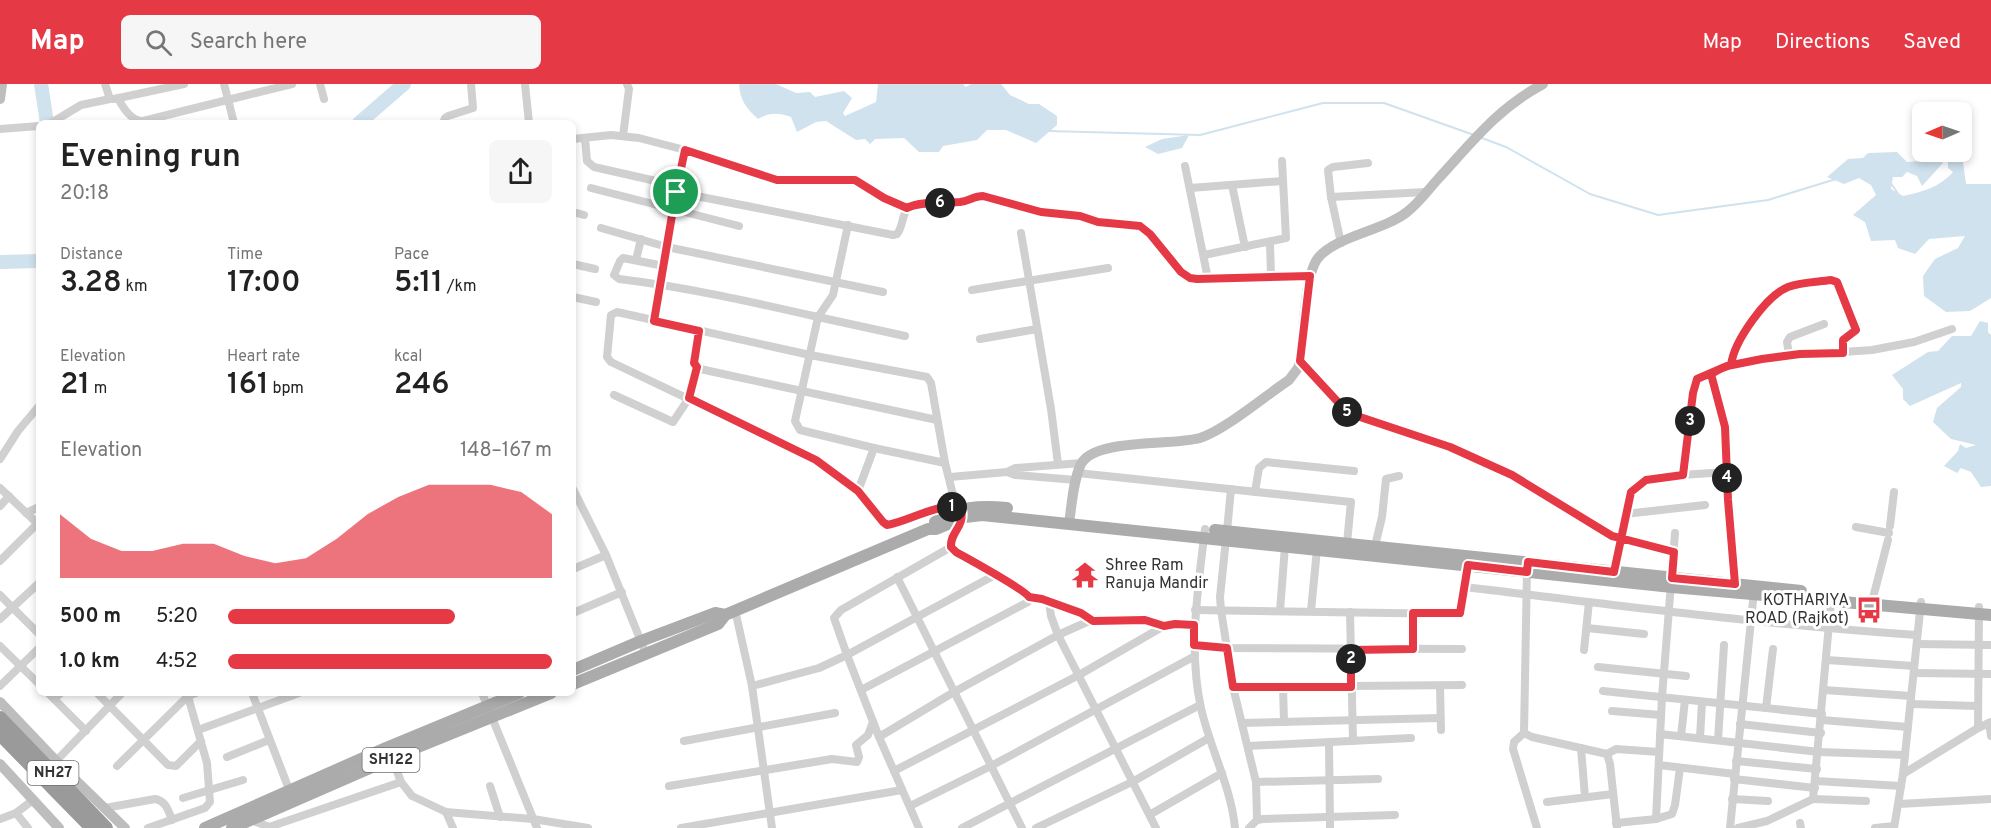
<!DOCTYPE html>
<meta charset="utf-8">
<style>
:root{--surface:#fff;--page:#f6f6f6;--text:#222;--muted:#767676;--accent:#e63946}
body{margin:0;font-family:Overpass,sans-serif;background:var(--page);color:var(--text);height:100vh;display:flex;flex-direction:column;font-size:22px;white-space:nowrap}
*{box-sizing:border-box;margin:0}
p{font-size:20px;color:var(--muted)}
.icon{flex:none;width:33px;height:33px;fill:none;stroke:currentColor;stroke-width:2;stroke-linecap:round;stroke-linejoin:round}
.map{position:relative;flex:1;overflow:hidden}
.sheet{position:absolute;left:36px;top:36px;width:540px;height:576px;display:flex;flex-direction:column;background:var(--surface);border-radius:9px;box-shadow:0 3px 9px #0003}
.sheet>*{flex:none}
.needle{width:39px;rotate:268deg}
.buttons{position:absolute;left:1912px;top:18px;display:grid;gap:12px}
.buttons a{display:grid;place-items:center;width:60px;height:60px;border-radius:9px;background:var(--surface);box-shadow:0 3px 9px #0003;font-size:30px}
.pin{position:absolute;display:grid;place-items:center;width:51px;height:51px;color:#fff;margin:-26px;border:3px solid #fff;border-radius:50%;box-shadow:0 2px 6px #0007}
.km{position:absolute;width:30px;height:30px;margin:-15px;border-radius:50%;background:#222;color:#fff;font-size:16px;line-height:30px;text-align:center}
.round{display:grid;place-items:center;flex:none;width:63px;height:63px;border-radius:9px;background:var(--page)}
.overview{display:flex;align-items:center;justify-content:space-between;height:102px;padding:0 24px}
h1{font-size:33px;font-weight:600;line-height:45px}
.figures{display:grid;grid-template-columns:repeat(3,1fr);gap:9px;height:102px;padding:6px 24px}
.figures div{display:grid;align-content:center}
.figures b{font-size:30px;font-weight:600}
.figures small{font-size:16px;font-weight:400}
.figures p{font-size:16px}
.chart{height:168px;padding:12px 24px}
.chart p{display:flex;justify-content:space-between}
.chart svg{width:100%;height:108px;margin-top:6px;fill:var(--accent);opacity:.7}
ul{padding:0 24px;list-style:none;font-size:20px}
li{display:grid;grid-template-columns:96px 72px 1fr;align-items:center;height:45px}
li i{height:15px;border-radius:8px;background:var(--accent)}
header{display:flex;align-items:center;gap:36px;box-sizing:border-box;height:84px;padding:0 30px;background:var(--accent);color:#fff}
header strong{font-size:28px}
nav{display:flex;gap:33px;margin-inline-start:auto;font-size:21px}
.search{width:420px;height:54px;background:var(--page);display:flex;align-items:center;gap:15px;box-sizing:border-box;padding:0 21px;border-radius:9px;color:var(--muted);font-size:22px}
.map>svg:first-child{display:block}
.water{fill:#cfe2ee}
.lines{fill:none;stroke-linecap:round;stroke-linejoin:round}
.stream{stroke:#cfe2ee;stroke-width:2}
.river{stroke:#cfe2ee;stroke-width:14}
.street{stroke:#d0d0d0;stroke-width:8}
.secondary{stroke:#bdbdbd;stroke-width:10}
.primary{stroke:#ababab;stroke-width:12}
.highway{stroke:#9a9a9a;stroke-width:14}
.route-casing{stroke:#fff;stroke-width:12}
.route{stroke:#e63946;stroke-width:8}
.labels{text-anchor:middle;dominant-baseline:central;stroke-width:6;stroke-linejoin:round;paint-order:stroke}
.shield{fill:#fff;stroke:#707070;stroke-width:1.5}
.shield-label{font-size:15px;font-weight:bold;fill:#333}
.poi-label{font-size:16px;fill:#333;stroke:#fff;text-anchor:start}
</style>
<header>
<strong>Map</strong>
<div class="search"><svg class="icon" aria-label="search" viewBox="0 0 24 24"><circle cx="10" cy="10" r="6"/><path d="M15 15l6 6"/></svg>Search here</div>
<nav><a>Map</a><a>Directions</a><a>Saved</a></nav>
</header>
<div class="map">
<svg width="1991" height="744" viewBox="0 0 1991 744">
<rect width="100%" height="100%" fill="#fff"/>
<g class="water">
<path d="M739 0H776L796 9 810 8 815 13 844 7 852 14 843 29 845 32 876 18 878 0H963L966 3 971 0H1001L1010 11 1029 20H1039L1057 32V41L1036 59 1006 46H987L977 56 943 62 939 68H919L904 54 875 55 870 60 865 55 856 56 826 37 816 38 797 48 791 33C778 29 770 28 758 35 746 24 740 16 739 0Z"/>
<polygon points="1189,51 1182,64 1158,70 1145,63 1162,55"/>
<path d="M1897 68 1907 78 1926 77 1931 72 1943 79 1922 102 1917 92 1907 88 1902 93H1893L1891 105 1903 112C1922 108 1940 103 1953 88L1948 84V74L1955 71 1963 78 1966 100H1991V214L1970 227 1946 228 1924 212 1923 192 1935 175 1958 164 1965 152 1929 155 1915 170 1898 164 1895 156 1871 157 1865 138 1853 131 1876 111 1871 101 1859 94 1844 100 1827 93 1848 75 1863 74 1868 69Z"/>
<polygon points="1980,237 1988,239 1988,248 1991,251 1991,402 1981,403 1971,388 1961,384 1957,389 1944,382 1958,367 1960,360 1966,364 1976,361 1951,355 1933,338 1937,324 1961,303 1961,299 1910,322 1903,315 1903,305 1892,291 1928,268 1938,267 1952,252 1971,252"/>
</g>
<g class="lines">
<g class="stream">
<polyline points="1048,47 1200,51 1323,19 1384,19 1474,51"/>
<polyline points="1482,54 1506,63 1590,110 1658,131 1768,116 1836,95"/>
<polyline points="1890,98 1899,111"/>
</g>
<g class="river">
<polyline points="41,0 47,39"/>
<polyline points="359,39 404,0"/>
<polyline points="0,178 39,177"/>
</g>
<g class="street">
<polyline points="224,0 234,39"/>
<polyline points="320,0 324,15"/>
<polyline points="525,0 529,39"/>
<path d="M118 14C123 24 132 37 143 37L292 0"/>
<polyline points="114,15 184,0"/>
<polyline points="51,39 81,21 110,15 105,0"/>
<polyline points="443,39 445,34 448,32 473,24 471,0"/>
<polyline points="0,45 39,42"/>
<polyline points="623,52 629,5 627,0"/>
<polyline points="585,54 587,77 594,83 678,102"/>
<polyline points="573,55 611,51 639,54 685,66 777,96 855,96 884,114 907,124"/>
<polyline points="1185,82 1208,195"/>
<polyline points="1232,101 1245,163"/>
<polyline points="591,104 739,142"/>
<polyline points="1190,104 1283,97"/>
<path d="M676 108 893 151 897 150C904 142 901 128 911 121L964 118 974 113 983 112 1042 128 1079 132 1098 138 1140 143 1150 150 1181 188 1190 194 1208 195 1310 192"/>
<polyline points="1331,113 1426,108"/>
<polyline points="573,128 584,131"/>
<polyline points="848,141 833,211 818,233 905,252"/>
<polyline points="601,144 667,163 883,208"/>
<polyline points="1021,149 1051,325 1058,380"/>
<polyline points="1270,158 1271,193"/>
<polyline points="1341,159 1331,113 1328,86 1333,83 1368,79"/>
<polyline points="1204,171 1286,154 1282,77"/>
<polyline points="636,176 641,155"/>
<polyline points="573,180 595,185"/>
<path d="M664 182 623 174 620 177 614 191 619 195C686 203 752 218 818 233L795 337 800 346 874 364 858 407"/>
<polyline points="972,206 1108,184"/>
<polyline points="573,213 596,218"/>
<polyline points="654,237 685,66"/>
<polyline points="699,247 695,279 700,285 937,336"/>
<polyline points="980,255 1037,245"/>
<polyline points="1789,271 1787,258 1790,253 1824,240"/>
<polyline points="1300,277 1348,329 1451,363 1512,391 1612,452 1674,468"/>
<path d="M1731 281C1734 257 1762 218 1783 205 1792 200 1804 200 1814 198 1822 197 1830 195 1837 198L1839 201 1857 243 1855 248 1843 256V269"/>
<polyline points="1711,290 1725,343 1728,416 1735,500"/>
<polyline points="614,311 673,338 689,314 697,283"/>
<polyline points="874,364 945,379"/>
<polyline points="0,375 18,347 39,322"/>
<polyline points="1007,388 1015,391 1076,396"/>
<polyline points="1078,389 1351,418 1347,459"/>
<polyline points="1683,391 1694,301 1697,295 1735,280 1784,272 1872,266 1914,258 1952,245"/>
<polyline points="950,393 1007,388 1015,384 1082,379"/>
<polyline points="0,404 39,441"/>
<polyline points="573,405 606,471 646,570"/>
<polyline points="1255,408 1259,384 1266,378 1354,387"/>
<polyline points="0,422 9,412"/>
<polyline points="26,429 39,423"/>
<polyline points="1625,430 1705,421"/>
<polyline points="1890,442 1894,408"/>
<polyline points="1856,443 1889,449"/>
<path d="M1205 445C1198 505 1188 564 1201 624 1210 665 1231 702 1235 744"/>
<polyline points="1227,447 1231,405"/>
<polyline points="1226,455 1220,513 1221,526 1233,603 1256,698 1257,736"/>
<polyline points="1375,462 1382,433 1386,395 1399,392"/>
<polyline points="0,477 37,440"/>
<polyline points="573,485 606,471"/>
<polyline points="1527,486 1524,649 1532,653 1607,670 1610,680 1617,744"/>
<polyline points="1614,487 1628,415 1635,404 1646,396 1666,392 1727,388"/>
<path d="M897 493 917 533 995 491 956 468 951 463C950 446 965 444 961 425 942 416 908 439 887 441L883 438 858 407 808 372 611 278 607 273 611 231 617 228 810 271 927 293 931 299 945 379 956 423"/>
<path d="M1465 503C1616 521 1766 541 1917 551"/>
<polyline points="0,511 39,550"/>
<path d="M1029 513C1051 515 1075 525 1093 537"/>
<polyline points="1873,514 1888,456"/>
<polyline points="1049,518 1051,532 1058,551 1156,744"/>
<polyline points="735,526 752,602 772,744"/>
<polyline points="1195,526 1458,530 1462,525 1468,481"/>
<polyline points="1280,527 1285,462"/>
<polyline points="1311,527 1317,465"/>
<polyline points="1350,528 1353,657"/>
<polyline points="573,529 622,508"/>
<polyline points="0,535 39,499"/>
<polyline points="1587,544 1644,550"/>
<polyline points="1917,560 1991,561"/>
<polyline points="1194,561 1227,564 1462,565"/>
<polyline points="0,562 39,600"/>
<polyline points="1413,565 1413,529"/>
<polyline points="1584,566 1589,518"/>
<polyline points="1827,576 1914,582"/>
<polyline points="1598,583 1686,592"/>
<polyline points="1914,589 1991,590"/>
<polyline points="0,602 39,564"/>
<polyline points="752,602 819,584 847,571 917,533 1022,744"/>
<polyline points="1440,602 1441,646"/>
<polyline points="1233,603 1462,601"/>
<polyline points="1283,603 1284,638"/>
<path d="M861 606 1028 518C1030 504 1006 497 995 491"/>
<polyline points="1824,606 1911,612"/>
<polyline points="1603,607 1822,630"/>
<polyline points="48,609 86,647"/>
<polyline points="97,609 168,681 176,682 201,657"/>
<polyline points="252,609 290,708"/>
<polyline points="482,609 537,744"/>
<polyline points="54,615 61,609"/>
<polyline points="1911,620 1977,622"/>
<polyline points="1766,624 1773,565"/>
<polyline points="1612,627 1661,631"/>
<polyline points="1822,636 1908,643"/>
<polyline points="1242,639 1440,634"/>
<polyline points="1989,639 1991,652"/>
<polyline points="1740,640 1821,649"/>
<polyline points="1978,644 1979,523"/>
<polyline points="198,646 299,609"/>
<polyline points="1524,649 1514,658 1513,665 1537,744"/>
<polyline points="1660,650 1819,668 1905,671"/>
<polyline points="1681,652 1685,616"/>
<polyline points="879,653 954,608 1058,551 1087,538 1145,535 1164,542 1175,540 1194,541"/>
<polyline points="1700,654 1702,618"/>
<polyline points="1718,656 1724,561"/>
<polyline points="684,657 835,629"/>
<polyline points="1329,658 1330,744"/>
<polyline points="1248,662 1411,654"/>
<polyline points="1581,664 1585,713"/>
<polyline points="1607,670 1616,665 1659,668"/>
<polyline points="391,671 401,698 412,712 446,728 533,735 588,744"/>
<polyline points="227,673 269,656"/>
<polyline points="56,677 122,609"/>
<polyline points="1736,677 1817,685"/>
<polyline points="1659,681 1735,690"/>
<polyline points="117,682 188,612 196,609"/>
<polyline points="894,687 1079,591 1164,542"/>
<polyline points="1903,690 1978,644 1991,638"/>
<polyline points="1734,695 1815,704"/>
<polyline points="1816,697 1901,702"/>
<polyline points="1256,698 1378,695"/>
<polyline points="490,702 500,733"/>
<polyline points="669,702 832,675 857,678 859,673 856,661 868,651 873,638"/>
<polyline points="183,714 243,696"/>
<polyline points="1732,715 1768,717"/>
<polyline points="1813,715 1866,717"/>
<polyline points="1547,718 1613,710"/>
<polyline points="1899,720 1991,715"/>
<polyline points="910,722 991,682 1195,572"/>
<path d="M105 724 155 715C166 717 168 726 172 736"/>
<polyline points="446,728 453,744"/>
<polyline points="16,729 28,744"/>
<polyline points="1151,730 1222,689"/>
<polyline points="0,735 16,729 33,716"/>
<polyline points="1656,735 1662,613 1675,449"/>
<polyline points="251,736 272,744"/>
<polyline points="1616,739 1656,735 1672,730 1675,721 1680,684"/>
<polyline points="1800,739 1801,744"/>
<polyline points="272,742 401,698"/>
<polyline points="148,744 205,724 210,718 207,679 187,609"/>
<polyline points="681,744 902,706"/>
<polyline points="919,744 879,653 847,571 834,534 841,526 951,463"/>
<polyline points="962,744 1200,621"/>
<polyline points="1036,744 1134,697 1209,654"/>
<polyline points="1249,744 1257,736 1263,735 1395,731"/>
<polyline points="1730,744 1754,507"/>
<polyline points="1738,744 1767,737 1813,715 1831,518"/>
<polyline points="1875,744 1894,742"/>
<polyline points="1894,744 1903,690 1921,518"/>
</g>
<g class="secondary">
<polyline points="0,15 2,0"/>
<path d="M1069 439C1072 420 1073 397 1081 380 1095 354 1172 362 1200 354 1225 346 1265 312 1289 296L1298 284 1300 277C1304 252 1304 192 1318 174 1336 152 1383 147 1407 128 1419 119 1428 106 1438 95 1473 57 1497 25 1543 0"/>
<polyline points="0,618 59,680 125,744"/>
<polyline points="0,680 59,744"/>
</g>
<g class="primary">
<path d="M935 438C961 423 977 421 1007 424"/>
<polyline points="1215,446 1801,507"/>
<polyline points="573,586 641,557 715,529 725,531"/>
<polyline points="573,600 718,540 725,531 928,445 936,445 965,433 982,431 1672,503 1991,531"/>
<polyline points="205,744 386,664 519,609"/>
<polyline points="232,744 418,663 551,609"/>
</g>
<g class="highway">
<polyline points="0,634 106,744"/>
<polyline points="0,650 92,744"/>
</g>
</g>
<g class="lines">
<g class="route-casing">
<path id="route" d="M676 108 654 237 699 247 694 279 697 283 689 314 816 376 858 407 883 438 887 441C908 438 942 416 961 425 965 444 950 447 951 463L956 468C968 475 1024 505 1029 513L1042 515 1081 529 1093 537 1145 536 1164 542 1175 540 1194 541V561L1227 564 1233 603H1351V566L1413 565V529H1460L1468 481 1527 488 1528 478 1614 488 1631 408 1646 396 1683 391 1693 309 1697 295 1727 282 1762 275 1800 270 1843 269V256L1856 246 1837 198 1831 196C1817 198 1801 198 1788 203 1766 212 1734 257 1731 281 1724 283 1718 286 1711 290L1725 343 1728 416 1735 500 1672 494 1674 468 1620 454 1612 452 1512 391 1450 363 1348 329 1300 277 1310 192 1197 195 1190 194 1181 188 1150 150 1140 142 1098 138 1080 132 1041 128 983 112C974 112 969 117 960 118 946 119 919 117 907 124L884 114 855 96H777L685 66 676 108"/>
</g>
<use href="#route" class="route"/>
</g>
<defs>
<g id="temple-bare" transform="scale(2.07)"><path d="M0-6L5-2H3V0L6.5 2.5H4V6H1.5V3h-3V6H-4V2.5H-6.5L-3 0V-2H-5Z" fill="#e63946" stroke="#fff" stroke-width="2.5" paint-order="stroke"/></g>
<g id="bus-bare" transform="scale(2.07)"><path d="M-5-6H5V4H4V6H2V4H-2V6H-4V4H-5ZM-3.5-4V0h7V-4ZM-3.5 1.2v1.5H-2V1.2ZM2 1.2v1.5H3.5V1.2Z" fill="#e63946" stroke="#fff" stroke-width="2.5" paint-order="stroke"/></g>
</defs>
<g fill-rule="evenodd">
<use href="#temple-bare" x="1085" y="491"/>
<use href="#bus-bare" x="1869" y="526"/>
</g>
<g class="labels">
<g class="shield">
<rect x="362.5" y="664" width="57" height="24" rx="4.5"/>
<rect x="27.5" y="677" width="51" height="24" rx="4.5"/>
</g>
<g class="shield-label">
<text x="391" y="676">SH122</text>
<text x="53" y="689">NH27</text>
</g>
<g class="poi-label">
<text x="1105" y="482">Shree Ram<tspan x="1105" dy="18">Ranuja Mandir</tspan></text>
<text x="1849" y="517" text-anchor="end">KOTHARIYA<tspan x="1849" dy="18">ROAD (Rajkot)</tspan></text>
</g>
</g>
</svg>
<div class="buttons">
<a><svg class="needle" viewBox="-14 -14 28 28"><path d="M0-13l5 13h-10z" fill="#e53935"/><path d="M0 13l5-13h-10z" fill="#767676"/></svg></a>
</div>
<div class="pin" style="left:676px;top:108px;background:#1e9e55"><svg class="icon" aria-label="arrive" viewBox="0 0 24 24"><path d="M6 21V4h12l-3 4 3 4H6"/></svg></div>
<b class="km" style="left:952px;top:423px">1</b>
<b class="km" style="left:1351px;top:575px">2</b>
<b class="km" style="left:1690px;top:337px">3</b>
<b class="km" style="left:1727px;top:394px">4</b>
<b class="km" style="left:1347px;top:328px">5</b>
<b class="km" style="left:940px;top:119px">6</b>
<section class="sheet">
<div class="overview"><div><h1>Evening run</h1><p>20:18</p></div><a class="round"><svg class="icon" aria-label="share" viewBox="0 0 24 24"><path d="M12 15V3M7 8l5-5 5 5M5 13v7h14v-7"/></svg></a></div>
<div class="figures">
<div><p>Distance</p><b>3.28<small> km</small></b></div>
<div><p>Time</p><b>17:00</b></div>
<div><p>Pace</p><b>5:11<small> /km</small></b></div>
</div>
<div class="figures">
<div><p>Elevation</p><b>21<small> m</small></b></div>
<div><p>Heart rate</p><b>161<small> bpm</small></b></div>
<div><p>kcal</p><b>246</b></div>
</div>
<div class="chart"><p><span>Elevation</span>148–167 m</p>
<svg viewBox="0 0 160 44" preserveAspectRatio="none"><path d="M0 44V18L10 28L20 33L30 33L40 30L50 30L60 35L70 38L80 36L90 28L100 18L110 11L120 6L130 6L140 6L150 9L160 18V44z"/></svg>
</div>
<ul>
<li><b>500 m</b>5:20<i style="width:70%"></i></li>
<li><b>1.0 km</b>4:52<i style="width:100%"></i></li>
</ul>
</section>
</div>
